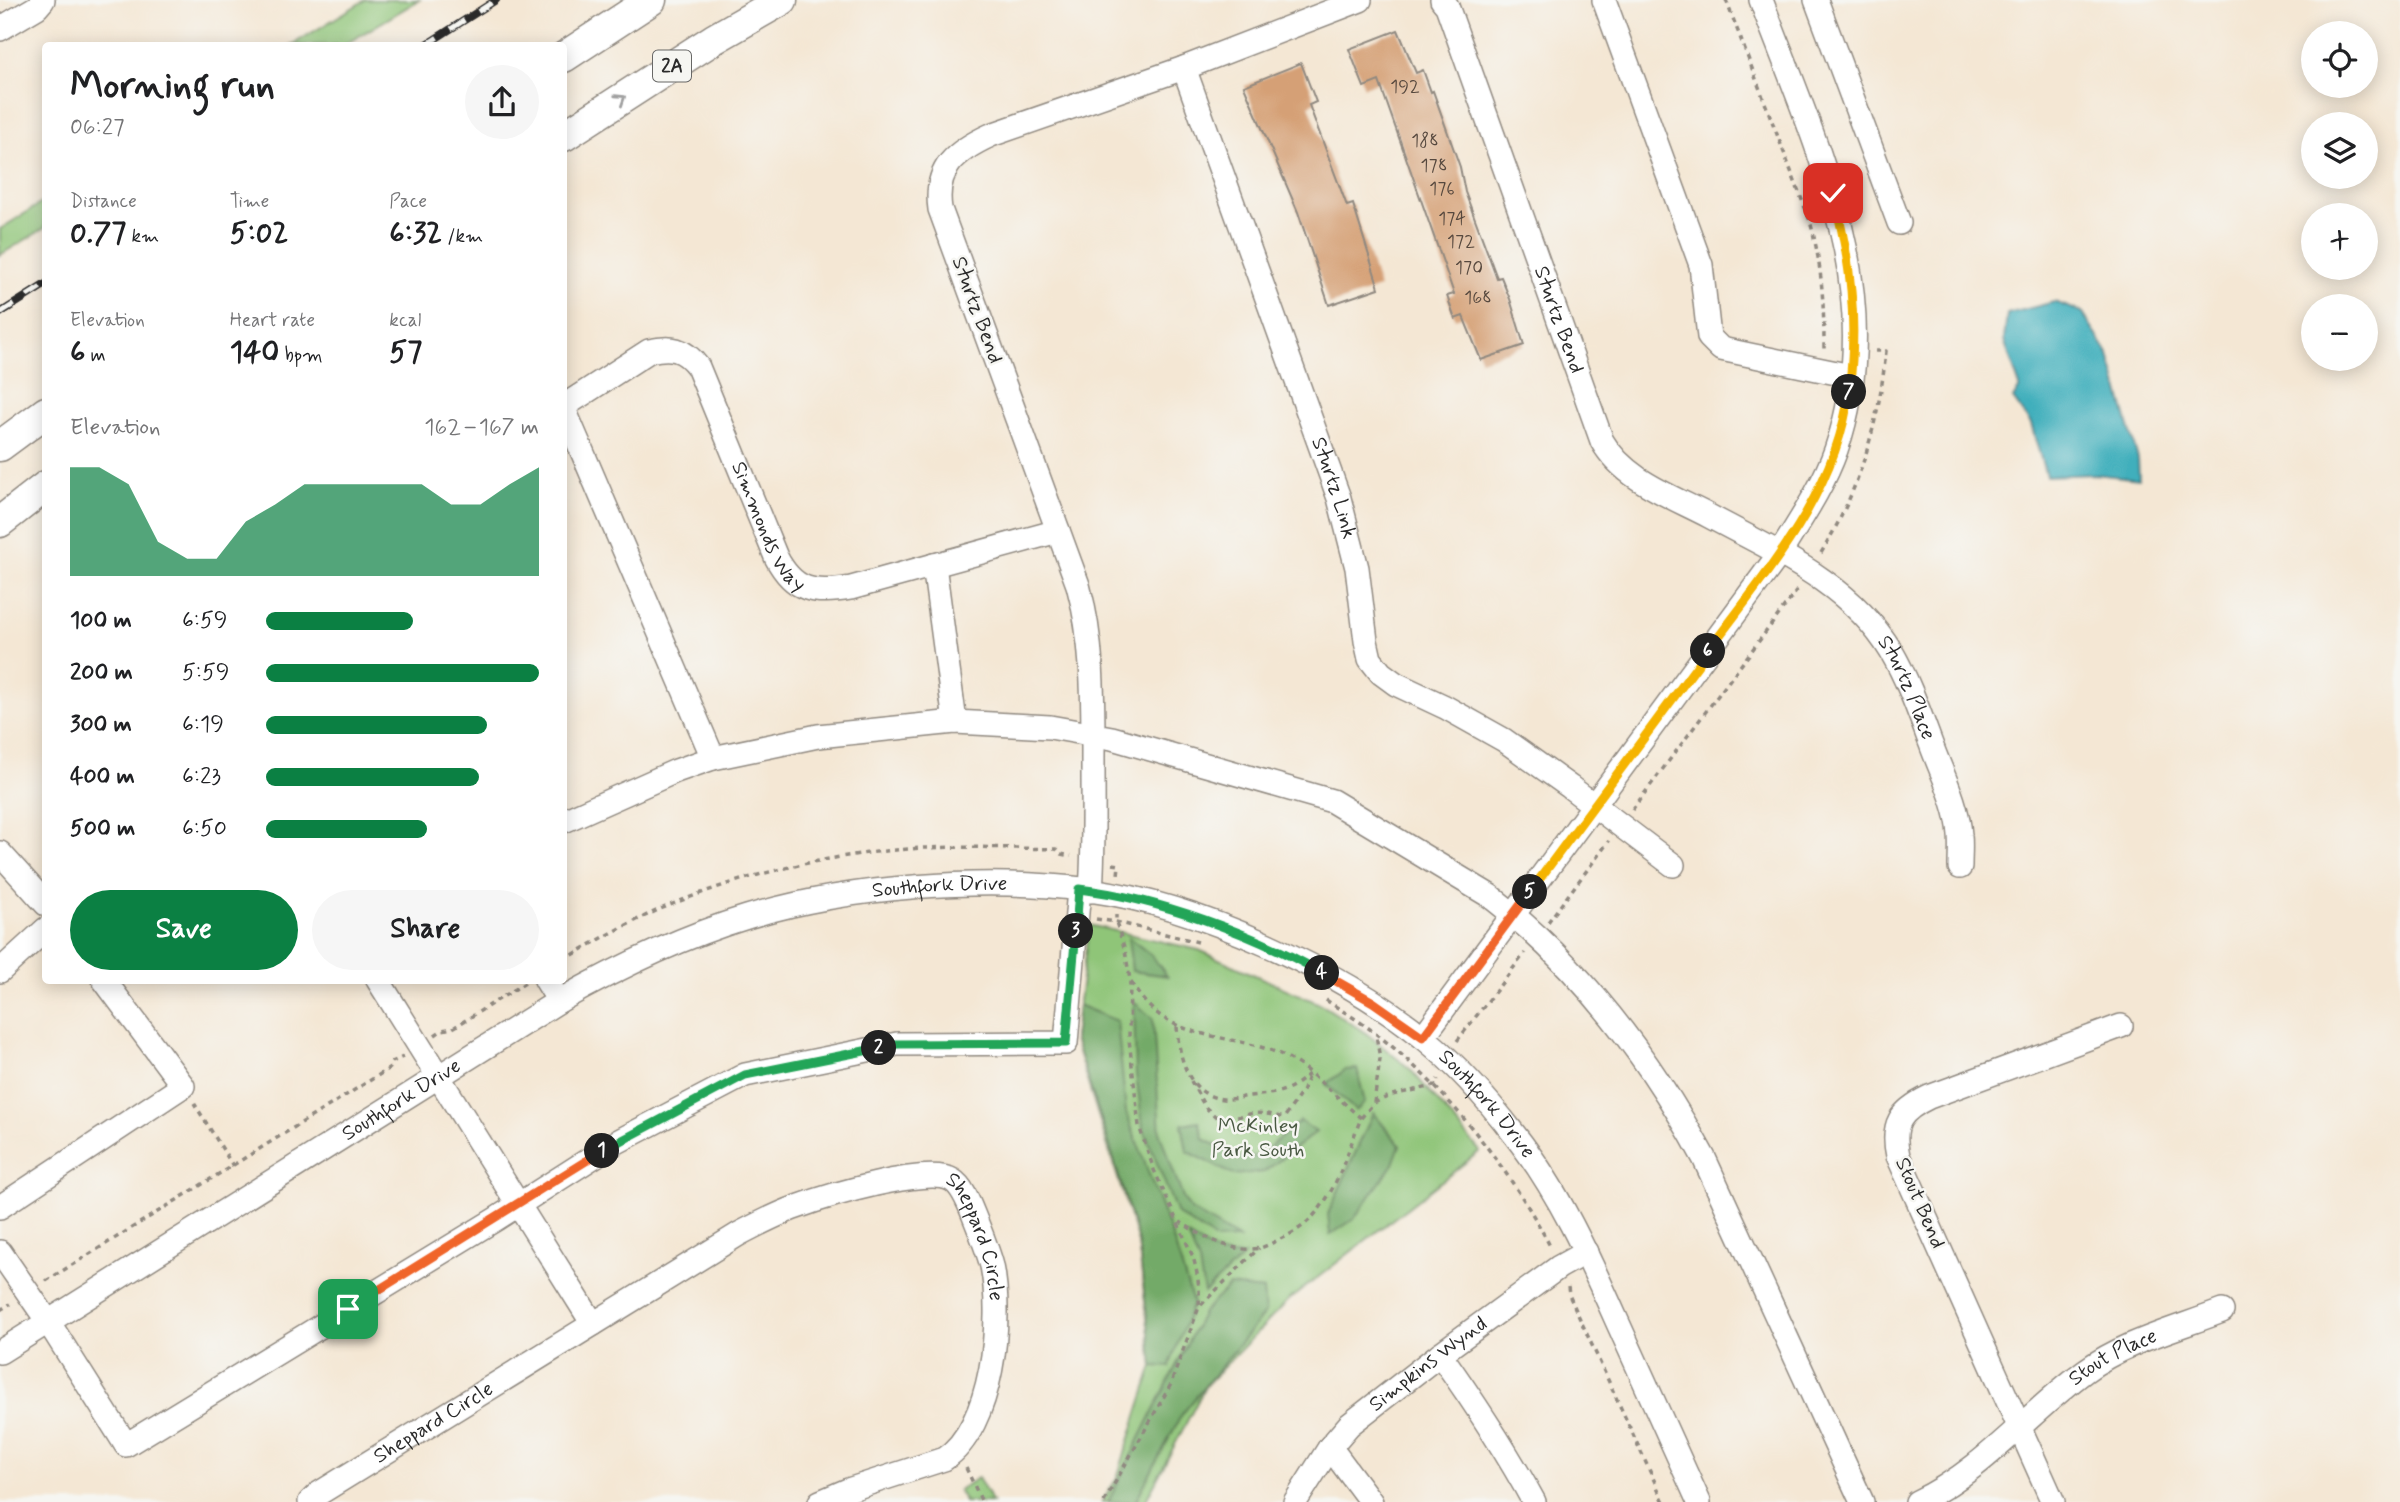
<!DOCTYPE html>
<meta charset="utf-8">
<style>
:root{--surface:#fff;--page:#f6f6f6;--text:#202124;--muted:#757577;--accent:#0b8043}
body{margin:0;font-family:Mynerve,sans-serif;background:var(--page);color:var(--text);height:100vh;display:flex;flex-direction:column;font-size:26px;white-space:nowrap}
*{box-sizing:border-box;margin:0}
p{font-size:23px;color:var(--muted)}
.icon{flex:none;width:38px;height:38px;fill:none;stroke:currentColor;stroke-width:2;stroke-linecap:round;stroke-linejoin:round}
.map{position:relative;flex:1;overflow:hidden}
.sheet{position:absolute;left:42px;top:42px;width:525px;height:942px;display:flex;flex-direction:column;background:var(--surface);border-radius:7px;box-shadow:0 4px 18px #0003}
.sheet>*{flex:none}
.tools{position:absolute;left:2301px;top:21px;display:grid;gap:14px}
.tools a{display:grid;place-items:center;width:77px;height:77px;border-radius:50%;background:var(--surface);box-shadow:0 4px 18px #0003;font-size:35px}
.pin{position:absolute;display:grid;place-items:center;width:60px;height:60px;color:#fff;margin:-30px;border-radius:14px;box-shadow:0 4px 10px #0006}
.km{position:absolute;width:35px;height:35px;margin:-18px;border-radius:50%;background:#222;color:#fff;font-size:19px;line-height:35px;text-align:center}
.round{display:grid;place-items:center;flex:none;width:74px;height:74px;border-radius:37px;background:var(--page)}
.overview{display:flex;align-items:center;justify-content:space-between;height:119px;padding:0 28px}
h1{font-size:38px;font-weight:800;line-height:52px}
.metrics{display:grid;grid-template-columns:repeat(3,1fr);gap:10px;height:119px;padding:7px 28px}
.metrics div{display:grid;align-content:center}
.metrics b{font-size:30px;font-weight:800}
.metrics small{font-size:19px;font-weight:400}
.metrics p{font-size:19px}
.chart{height:196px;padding:14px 28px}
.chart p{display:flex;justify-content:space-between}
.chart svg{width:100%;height:126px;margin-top:7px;fill:var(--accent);opacity:.7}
.action{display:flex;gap:14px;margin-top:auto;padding:14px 28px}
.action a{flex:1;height:80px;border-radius:42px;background:var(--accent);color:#fff;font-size:28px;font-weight:800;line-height:80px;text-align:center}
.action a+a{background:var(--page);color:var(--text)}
ul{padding:0 28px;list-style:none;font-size:23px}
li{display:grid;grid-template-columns:112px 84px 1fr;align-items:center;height:52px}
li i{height:18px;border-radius:9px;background:var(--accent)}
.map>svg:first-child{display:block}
.green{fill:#8fc578;stroke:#5d7852;stroke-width:2}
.forest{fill:#73aa68;stroke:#4f6a4a;stroke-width:2}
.water{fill:#3fafbc;stroke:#356d74;stroke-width:2}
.building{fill:#d5a076}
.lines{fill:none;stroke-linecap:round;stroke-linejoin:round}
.minor-casing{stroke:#908980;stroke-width:26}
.major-casing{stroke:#908980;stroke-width:33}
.path{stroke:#908980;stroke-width:3.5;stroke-dasharray:5 5;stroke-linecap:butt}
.minor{stroke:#fff;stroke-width:23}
.major{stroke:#fff;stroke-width:30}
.rail-casing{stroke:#2b2b2b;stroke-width:8}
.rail{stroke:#f6f6f2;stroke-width:5;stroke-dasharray:16;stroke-linecap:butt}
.oneway{stroke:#a0a0a0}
.split-1-casing{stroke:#fff;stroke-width:14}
.split-2-casing{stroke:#fff;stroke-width:14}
.split-3-casing{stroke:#fff;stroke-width:14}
.split-4-casing{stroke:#fff;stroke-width:14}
.split-5-casing{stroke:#fff;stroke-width:14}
.split-6-casing{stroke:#fff;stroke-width:14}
.split-7-casing{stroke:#fff;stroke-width:14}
.split-8-casing{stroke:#fff;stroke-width:14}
.split-1{stroke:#f0652b;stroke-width:9}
.split-2{stroke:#22a559;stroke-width:9}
.split-3{stroke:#22a559;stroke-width:9}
.split-4{stroke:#22a559;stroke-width:9}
.split-5{stroke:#f0652b;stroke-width:9}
.split-6{stroke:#f5b400;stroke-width:9}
.split-7{stroke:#f5b400;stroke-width:9}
.split-8{stroke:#f5b400;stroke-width:9}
.labels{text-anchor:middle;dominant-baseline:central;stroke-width:5;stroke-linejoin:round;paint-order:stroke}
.number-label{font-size:18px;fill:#56483e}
.shield{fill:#f6f6f2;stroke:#686867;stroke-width:2}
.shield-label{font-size:19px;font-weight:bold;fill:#2b2b2b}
.street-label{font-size:21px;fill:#2b2b2b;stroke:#f6f6f2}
.park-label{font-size:21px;fill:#495942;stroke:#f6f6f2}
</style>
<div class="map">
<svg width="2400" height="1502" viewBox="0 0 2400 1502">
<rect width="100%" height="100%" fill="#f6f6f2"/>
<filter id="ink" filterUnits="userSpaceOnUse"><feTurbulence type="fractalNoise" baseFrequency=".0143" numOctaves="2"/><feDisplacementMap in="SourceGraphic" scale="14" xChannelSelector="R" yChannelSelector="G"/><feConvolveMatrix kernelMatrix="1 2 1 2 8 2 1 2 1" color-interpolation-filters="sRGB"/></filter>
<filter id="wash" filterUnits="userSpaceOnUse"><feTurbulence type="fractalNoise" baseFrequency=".00686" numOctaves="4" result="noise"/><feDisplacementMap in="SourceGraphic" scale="28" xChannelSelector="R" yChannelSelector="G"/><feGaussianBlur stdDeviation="1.57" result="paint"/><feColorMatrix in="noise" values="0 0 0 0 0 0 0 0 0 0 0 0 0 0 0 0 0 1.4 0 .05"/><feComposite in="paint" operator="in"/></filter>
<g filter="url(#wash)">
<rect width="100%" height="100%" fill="#f4e7d4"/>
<g class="green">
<polygon points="365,0 419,0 344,45 292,45"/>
<polygon points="45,201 45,228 0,255 0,229"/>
<polygon points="1089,925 1199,950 1322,1005 1366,1033 1410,1069 1480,1151 1289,1300 1206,1385 1145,1502 1102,1502 1117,1478 1153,1366 1138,1242 1074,1039"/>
<polygon points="978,1478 992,1502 965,1502 958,1490"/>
</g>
<g class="forest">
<polygon points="1128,937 1151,955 1167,976 1132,971"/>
<polygon points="1134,1002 1153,1019 1160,1134 1183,1198 1191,1210 1239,1239 1216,1240 1177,1214 1143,1127 1136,1074"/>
<polygon points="1078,1005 1117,1021 1126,1112 1174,1242 1193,1303 1169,1367 1153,1366 1138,1242 1108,1139 1074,1039"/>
<polygon points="1357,1069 1365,1103 1356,1111 1326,1084 1345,1070"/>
<polygon points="1373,1113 1400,1145 1393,1164 1354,1219 1330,1235 1328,1214"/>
<polygon points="1199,1121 1204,1139 1239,1157 1259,1156 1300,1121 1316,1132 1264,1172 1233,1175 1187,1151 1182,1124"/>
<polygon points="1188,1236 1218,1254 1244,1256 1204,1293 1199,1263"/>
<polygon points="1229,1286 1263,1290 1265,1313 1182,1414 1135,1502 1108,1502 1203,1312"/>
</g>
<polygon class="water" points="2054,302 2082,312 2109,355 2138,459 2139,479 2094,474 2046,476 2031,424 2013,399 2020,387 2004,340 2007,314"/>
<g id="blocks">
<g class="building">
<polygon points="1398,30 1416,73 1423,70 1431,92 1433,91 1460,167 1465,192 1497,278 1501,277 1510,299 1524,345 1481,360 1463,316 1455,319 1447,296 1454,294 1444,265 1379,81 1364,87 1349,49"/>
<polygon points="1301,63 1316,102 1309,105 1347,206 1353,204 1379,288 1329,305 1298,212 1244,86"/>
</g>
</g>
</g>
<g filter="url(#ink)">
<use href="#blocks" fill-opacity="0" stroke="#908980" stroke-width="2"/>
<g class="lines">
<g class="minor-casing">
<g id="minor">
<path id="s1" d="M1442 0 1447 6 1602 441C1624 480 1671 496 1709 516 1776 552 1850 583 1891 651 1908 680 1919 712 1931 744 1941 772 1958 804 1960 835 1961 845 1960 856 1960 867"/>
<polyline points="1604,0 1701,265 1709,337 1721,349 1851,376"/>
<polyline points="1816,0 1899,223"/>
<polyline points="0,29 37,7 43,0"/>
<path id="s2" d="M1184 68 1339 498 1357 568 1366 641 1370 659 1381 673 1396 684 1445 707 1504 740 1570 787 1673 865"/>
<path id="s3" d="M564 406 649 351C671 346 684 348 698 367L776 557C794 592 814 594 851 588L1058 531"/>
<polyline points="564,409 713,758"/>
<polyline points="934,565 955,722"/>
<path d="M564 821 676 771 713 758 818 736 955 722 1050 727 1112 738 1332 801 1490 896C1581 967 1649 1056 1704 1158L1862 1502"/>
<polyline points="0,853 46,904"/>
<path d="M1091 891C1094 848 1093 804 1093 761 1093 702 1094 643 1078 585L940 209C934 168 956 151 991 135L1184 68 1360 0"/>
<polyline points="0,971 46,929"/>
<polyline points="378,980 593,1324"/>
<polyline points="546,980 559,1001"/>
<path d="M1423 1037 1780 553C1800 520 1823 487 1836 450 1890 294 1815 144 1761 0"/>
<polyline points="0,1207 183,1086 104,980"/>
<polyline points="0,1252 49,1323 126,1445 496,1219 615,1143 745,1075 897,1044 1066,1043 1079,889"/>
<path id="s4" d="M0 1352 559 1001C619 967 681 937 747 917 849 886 984 876 1090 890 1197 905 1340 970 1424 1038 1457 1065 1488 1100 1514 1134 1559 1191 1588 1256 1617 1321 1644 1381 1672 1442 1699 1502"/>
<path d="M1440 1354C1474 1402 1506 1450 1534 1502"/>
<polyline points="1330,1447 1371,1502"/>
<path id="s5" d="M310 1502 318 1494 739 1234C758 1224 777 1214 797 1207 824 1197 928 1165 952 1180 964 1187 971 1209 976 1221 982 1236 988 1251 992 1266 1003 1319 993 1427 944 1459L848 1490 820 1502"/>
<path id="s6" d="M1295 1502 1330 1447 1349 1425 1440 1354 1559 1267 1586 1252"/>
<path id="s7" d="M1917 1502C1983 1471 2027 1414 2085 1371 2124 1342 2176 1329 2222 1311"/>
<path d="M2053 1502 1898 1156C1891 1124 1900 1111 1929 1097L2121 1026"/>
</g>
</g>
<g class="major-casing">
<g id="major">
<polyline points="564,57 651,0"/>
<polyline points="564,136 714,39 782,0"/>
<polyline points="0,446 46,412"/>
<polyline points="0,522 46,486"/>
</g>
</g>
<g class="path">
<path d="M1726 0 1810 221C1822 265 1824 303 1824 349"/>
<path d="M1821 553C1859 491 1879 424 1886 351H1873"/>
<polyline points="1632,810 1798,589"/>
<polyline points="1113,864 1119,865 1118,875"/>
<polyline points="1096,919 1116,922 1198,942"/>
<polyline points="1548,922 1609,841"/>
<path d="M564 960C596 941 628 923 663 908 736 877 817 857 896 850 949 845 1003 848 1056 849L1061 854 1071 856"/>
<path d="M1131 982C1166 1045 1225 1030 1280 1054 1309 1067 1337 1098 1361 1118 1342 1165 1331 1218 1280 1239 1274 1242 1267 1246 1260 1248 1232 1254 1203 1236 1180 1222"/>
<path d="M1326 1000C1342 1011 1360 1021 1375 1033 1444 1085 1512 1171 1551 1248"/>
<path d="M1177 1027C1179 1056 1187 1095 1223 1099 1232 1100 1241 1097 1250 1096 1279 1093 1287 1093 1309 1074"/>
<polyline points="435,1035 442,1030 453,1028 525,983"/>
<polyline points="1457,1041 1525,953"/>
<path d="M1191 1081 1205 1107 1224 1124C1245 1111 1261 1111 1284 1118L1302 1092 1308 1077"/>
<polyline points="194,1103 233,1166"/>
<polyline points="1374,1103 1392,1095 1434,1086 1438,1079"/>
<polyline points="1361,1118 1374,1103 1380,1059 1376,1035"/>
<polyline points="46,1281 390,1068 392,1062 403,1057"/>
<polyline points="1568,1287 1569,1295 1664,1502"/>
<polyline points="1201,1305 1259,1248"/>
<polyline points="0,1310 10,1304"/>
<polyline points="966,1468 982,1502"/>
<path d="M1104 1502 1170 1386 1199 1307C1200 1290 1198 1274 1193 1257L1154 1170 1139 1126 1129 1039 1130 980 1125 950 1116 922V915"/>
</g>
<use href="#minor" class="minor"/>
<use href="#major" class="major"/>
<g class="rail-casing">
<g id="rail">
<polyline points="424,46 496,0"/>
<polyline points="0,313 46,284"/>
</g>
</g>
<use href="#rail" class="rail"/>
</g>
<defs><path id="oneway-chevron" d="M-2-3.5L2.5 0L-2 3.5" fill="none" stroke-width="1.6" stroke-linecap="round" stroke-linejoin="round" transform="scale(1.75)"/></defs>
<use class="oneway" href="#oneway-chevron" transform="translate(621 99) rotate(-33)"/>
</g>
<g class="lines" filter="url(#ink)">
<g class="split-1-casing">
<polyline id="split-1" points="348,1309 602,1151"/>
</g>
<g class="split-2-casing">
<polyline id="split-2" points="602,1151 745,1075 879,1048"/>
</g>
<g class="split-3-casing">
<polyline id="split-3" points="879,1048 897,1044 1066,1043 1076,931"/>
</g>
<g class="split-4-casing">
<path id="split-4" d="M1076 931 1079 889C1157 898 1254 934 1322 973"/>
</g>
<g class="split-5-casing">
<polyline id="split-5" points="1322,973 1373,1002 1423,1037 1530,892"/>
</g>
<g class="split-6-casing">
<polyline id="split-6" points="1530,892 1708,651"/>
</g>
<g class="split-7-casing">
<path id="split-7" d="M1708 651C1766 573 1837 492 1849 392"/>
</g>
<g class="split-8-casing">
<path id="split-8" d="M1833 193C1851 262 1858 320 1849 392"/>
</g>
<use href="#split-1" class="split-1"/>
<use href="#split-2" class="split-2"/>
<use href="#split-3" class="split-3"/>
<use href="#split-4" class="split-4"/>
<use href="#split-5" class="split-5"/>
<use href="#split-6" class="split-6"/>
<use href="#split-7" class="split-7"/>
<use href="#split-8" class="split-8"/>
</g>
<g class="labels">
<g class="number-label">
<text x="1405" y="87">192</text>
<text x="1425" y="141">188</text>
<text x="1434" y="166">178</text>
<text x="1442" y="189">176</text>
<text x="1452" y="219">174</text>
<text x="1461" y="242">172</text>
<text x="1469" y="268">170</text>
<text x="1478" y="298">168</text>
</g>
<rect class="shield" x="653" y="50.5" width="38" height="31" rx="5"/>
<g class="shield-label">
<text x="672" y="66">2A</text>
</g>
<g class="street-label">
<text transform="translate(977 310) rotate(70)">Sturtz Bend</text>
<text stroke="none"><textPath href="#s1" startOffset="341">Sturtz Bend</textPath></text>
<text stroke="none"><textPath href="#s2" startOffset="446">Sturtz Link</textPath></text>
<text stroke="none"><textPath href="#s3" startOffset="332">Simmonds Way</textPath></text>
<text stroke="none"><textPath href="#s1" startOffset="872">Sturtz Place</textPath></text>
<text stroke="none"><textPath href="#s4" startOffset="1062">Southfork Drive</textPath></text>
<text stroke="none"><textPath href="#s4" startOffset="474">Southfork Drive</textPath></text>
<text stroke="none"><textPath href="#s4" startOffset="1673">Southfork Drive</textPath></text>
<text transform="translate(1920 1203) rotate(67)">Stout Bend</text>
<text stroke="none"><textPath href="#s5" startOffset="793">Sheppard Circle</textPath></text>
<text stroke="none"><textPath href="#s7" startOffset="245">Stout Place</textPath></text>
<text stroke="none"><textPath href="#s6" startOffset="194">Simpkins Wynd</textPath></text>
<text stroke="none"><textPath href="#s5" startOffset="147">Sheppard Circle</textPath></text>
</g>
<g class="park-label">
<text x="1258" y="1126">McKinley<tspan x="1258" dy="24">Park South</tspan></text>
</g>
</g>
</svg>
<div class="tools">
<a><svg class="icon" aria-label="locate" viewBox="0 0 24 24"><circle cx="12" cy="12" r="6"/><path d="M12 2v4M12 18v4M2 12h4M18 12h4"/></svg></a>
<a><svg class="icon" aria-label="layers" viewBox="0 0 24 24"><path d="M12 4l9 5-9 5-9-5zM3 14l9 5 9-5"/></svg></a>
<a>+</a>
<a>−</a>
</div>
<div class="pin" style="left:348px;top:1309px;background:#1e9e55"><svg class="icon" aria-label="arrive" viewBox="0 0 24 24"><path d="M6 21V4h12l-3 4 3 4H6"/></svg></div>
<div class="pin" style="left:1833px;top:193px;background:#d93025"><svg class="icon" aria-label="check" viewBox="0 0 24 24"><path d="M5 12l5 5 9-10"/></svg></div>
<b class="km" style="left:602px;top:1151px">1</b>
<b class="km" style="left:879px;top:1048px">2</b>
<b class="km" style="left:1076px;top:931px">3</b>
<b class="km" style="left:1322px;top:973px">4</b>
<b class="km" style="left:1530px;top:892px">5</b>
<b class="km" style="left:1708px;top:651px">6</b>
<b class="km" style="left:1849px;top:392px">7</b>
<section class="sheet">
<div class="overview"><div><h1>Morning run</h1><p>06:27</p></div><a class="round"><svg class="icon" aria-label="share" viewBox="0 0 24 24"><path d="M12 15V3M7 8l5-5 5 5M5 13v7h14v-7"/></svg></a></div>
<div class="metrics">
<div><p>Distance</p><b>0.77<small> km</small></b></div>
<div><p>Time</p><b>5:02</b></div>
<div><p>Pace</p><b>6:32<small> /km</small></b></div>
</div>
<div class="metrics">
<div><p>Elevation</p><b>6<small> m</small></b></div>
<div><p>Heart rate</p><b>140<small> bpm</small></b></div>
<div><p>kcal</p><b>57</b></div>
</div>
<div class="chart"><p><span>Elevation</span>162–167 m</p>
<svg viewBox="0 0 160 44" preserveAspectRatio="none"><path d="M0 44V6L10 6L20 12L30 32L40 38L50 38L60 25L70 19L80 12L90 12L100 12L110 12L120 12L130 19L140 19L150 12L160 6V44z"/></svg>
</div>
<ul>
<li><b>100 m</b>6:59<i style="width:54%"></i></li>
<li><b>200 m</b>5:59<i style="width:100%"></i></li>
<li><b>300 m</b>6:19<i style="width:81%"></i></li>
<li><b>400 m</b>6:23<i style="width:78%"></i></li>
<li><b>500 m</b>6:50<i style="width:59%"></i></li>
</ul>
<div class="action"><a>Save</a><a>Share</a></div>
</section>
</div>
